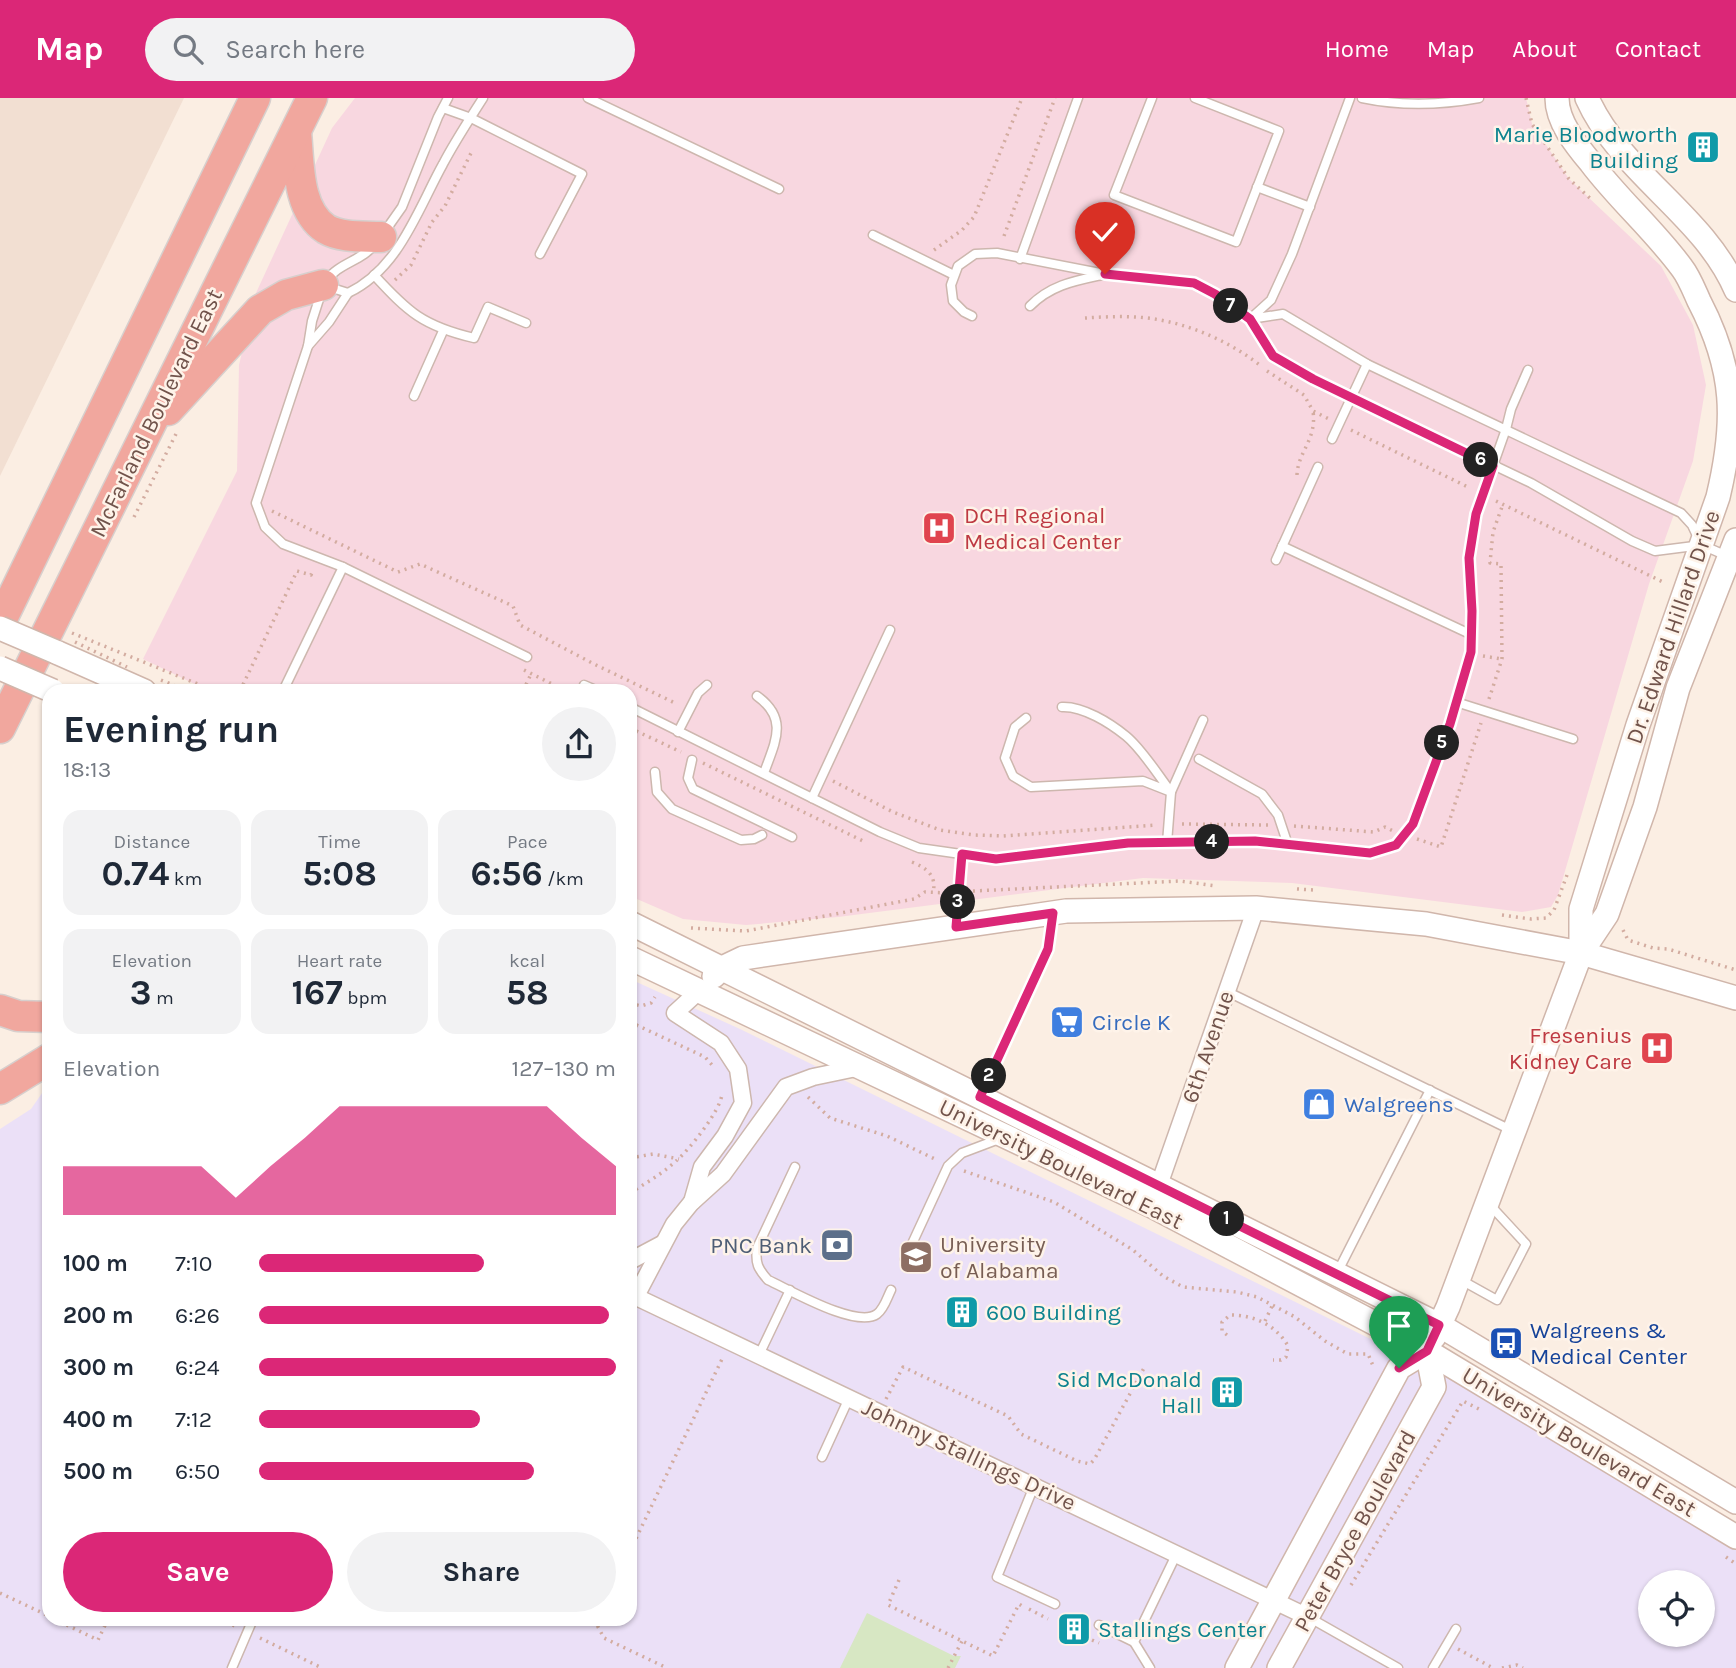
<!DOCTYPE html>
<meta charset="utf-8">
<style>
:root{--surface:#fff;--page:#f2f2f3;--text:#1f2937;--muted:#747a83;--accent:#db2777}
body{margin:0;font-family:Karla,sans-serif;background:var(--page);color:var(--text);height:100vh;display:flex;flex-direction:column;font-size:26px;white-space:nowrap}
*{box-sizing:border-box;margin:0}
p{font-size:23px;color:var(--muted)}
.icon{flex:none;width:38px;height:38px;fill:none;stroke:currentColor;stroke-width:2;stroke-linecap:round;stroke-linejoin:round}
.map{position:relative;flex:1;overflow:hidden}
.panel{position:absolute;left:42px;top:586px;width:595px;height:942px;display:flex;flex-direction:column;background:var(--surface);border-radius:21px;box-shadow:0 2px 5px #0004}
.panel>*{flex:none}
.fabs{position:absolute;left:1638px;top:1472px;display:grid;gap:14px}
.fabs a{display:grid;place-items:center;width:77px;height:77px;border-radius:50%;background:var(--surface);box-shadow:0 2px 5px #0004;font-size:35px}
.pin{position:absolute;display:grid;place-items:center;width:60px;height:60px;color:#fff;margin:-72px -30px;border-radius:50% 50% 50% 0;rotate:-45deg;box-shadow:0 0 7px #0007}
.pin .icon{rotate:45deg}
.km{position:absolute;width:35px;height:35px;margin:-18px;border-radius:50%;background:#222;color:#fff;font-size:19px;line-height:35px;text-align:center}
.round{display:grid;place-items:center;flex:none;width:74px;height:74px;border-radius:37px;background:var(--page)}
.head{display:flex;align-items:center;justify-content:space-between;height:119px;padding:0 21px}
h1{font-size:38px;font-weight:700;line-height:52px}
.metrics{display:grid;grid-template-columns:repeat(3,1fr);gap:10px;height:119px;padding:7px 21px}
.metrics div{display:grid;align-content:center;border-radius:18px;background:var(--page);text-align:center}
.metrics b{font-size:35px;font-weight:700}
.metrics small{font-size:19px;font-weight:400}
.metrics p{font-size:19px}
.chart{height:196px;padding:14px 21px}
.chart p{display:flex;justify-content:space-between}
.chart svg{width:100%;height:126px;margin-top:7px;fill:var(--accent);opacity:.7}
.button{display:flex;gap:14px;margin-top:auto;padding:14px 21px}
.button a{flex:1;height:80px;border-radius:42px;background:var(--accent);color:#fff;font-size:28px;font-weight:700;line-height:80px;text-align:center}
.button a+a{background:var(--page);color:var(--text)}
ul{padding:0 21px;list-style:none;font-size:23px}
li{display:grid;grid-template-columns:112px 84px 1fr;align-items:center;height:52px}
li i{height:18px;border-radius:9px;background:var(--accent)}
header{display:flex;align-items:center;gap:42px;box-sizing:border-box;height:98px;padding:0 35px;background:var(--accent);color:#fff}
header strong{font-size:33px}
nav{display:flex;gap:38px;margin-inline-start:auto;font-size:24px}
.search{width:490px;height:63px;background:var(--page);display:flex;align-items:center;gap:18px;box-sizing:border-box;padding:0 24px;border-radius:38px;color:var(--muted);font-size:26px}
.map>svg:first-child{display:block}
.residential{fill:#f2dfd2}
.education{fill:#ebe0f7;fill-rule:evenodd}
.medical{fill:#f8d7e0}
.green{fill:#d7e7c3}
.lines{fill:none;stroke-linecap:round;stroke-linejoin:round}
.lane-casing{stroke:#cdb7ae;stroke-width:11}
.street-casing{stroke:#cdb7ae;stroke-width:19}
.secondary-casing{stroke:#d0b6ab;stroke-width:26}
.highway-casing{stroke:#d7cfcd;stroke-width:33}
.path{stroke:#d3aca0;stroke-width:3.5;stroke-dasharray:2 5;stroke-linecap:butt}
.lane{stroke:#fff;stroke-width:8}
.street{stroke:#fff;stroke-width:16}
.secondary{stroke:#fff;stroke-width:23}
.highway{stroke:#f1a79e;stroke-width:30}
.secondary-bridge-casing{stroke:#d0b6ab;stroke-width:26;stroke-linecap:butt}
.path-bridge{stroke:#d3aca0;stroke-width:3.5;stroke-dasharray:2 5;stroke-linecap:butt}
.secondary-bridge{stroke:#fff;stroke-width:23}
.route-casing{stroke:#fff;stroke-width:14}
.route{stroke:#db2777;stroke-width:9}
.labels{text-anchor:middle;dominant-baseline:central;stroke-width:5;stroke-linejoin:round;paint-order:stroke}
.culture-label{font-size:23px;fill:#0d838f;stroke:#fef3e9;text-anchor:end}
.street-label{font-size:23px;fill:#71534b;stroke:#fef3e9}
.health-label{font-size:23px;fill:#be3a42;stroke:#fef3e9;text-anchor:start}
.shop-label{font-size:23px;fill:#366cbe;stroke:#fef3e9;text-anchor:start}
.education-label{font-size:23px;fill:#785e54;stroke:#fef3e9;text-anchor:start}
.service-label{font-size:23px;fill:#4e5e75;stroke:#fef3e9;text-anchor:end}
.transit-label{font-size:23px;fill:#164399;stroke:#fef3e9;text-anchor:start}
</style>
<header>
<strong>Map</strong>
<div class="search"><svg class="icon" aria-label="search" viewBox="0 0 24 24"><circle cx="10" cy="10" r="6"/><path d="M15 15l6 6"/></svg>Search here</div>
<nav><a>Home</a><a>Map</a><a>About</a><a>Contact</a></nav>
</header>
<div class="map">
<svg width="1736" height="1570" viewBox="0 0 1736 1570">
<rect width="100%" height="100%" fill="#fbeee3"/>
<polygon class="residential" points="0,0 184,0 0,378"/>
<path class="education" d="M630 881 740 931 1462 1286 1736 1449V1570H0V1031L31 1011 49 985V1521H630ZM1650 1484H1703V1536H1650Z"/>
<polygon class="medical" points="355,0 1526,0 1532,26 1569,81 1661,168 1693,227 1706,287 1693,363 1649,486 1558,797 1551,809 1522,814 1292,785 1143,780 838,819 746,827 683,821 630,798 630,593 209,593 143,561 237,373 239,267 256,195 332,30"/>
<polygon class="green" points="867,1515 954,1558 961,1558 955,1570 840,1570"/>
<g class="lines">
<g class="lane-casing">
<g id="lane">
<polyline points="588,0 779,91"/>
<polyline points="1152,0 1114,97 1236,144 1279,33 1195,0"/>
<path d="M1362 0C1400 8 1441 7 1479 0"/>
<polyline points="443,10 471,20 582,76 540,156"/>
<polyline points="1257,89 1310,109"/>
<polyline points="383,136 402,109 438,19 448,0"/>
<polyline points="873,137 954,177"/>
<polyline points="1020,161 1078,0"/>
<path d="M374 177C408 214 423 228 474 240L488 209 526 225"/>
<path d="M326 183C338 165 362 163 375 146"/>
<path d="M329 189 348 195C399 171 418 111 443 66 455 43 469 22 483 0"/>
<polyline points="321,195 312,223 308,248 256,405 265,429 283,446 343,469 527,559"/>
<path d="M1030 208C1051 187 1074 183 1102 177"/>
<polyline points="972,218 964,214 953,203 951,187 958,168 975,156 997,155 1105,176 1194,185 1215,196 1250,221 1273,258 1313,281 1531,385 1632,443 1655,453 1702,447 1727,458"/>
<polyline points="1250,221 1283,216 1367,266 1681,415 1692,427 1699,442"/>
<polyline points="1250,221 1271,202 1292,156 1350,0"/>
<polyline points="308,248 329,224 348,195"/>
<polyline points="414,298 443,233"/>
<polyline points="1332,341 1367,266"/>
<polyline points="1282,448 1472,537"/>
<polyline points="1276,462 1318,369"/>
<polyline points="584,587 598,593"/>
<polyline points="283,593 343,469"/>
<path d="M757 598C789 621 775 644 764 675"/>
<polyline points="1456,604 1573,641"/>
<polyline points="630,609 880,734 919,750 996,761 1128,745 1255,743 1370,756 1396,747 1413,726 1450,626 1471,554 1472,513 1469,460 1476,416 1506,331 1511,311 1528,272"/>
<path d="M1026 620 1015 629 1005 660 1013 678 1031 689 1143 683 1171 694C1158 677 1142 651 1126 638 1110 625 1083 608 1062 609"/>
<polyline points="678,634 698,595 707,587"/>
<polyline points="1199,661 1262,696 1278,717 1288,747"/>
<polyline points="692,662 688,680 693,691 792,739"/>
<polyline points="655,674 657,694 672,711 741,742 754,741 762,737"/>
<polyline points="812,700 890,532"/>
<polyline points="1167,745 1171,694 1203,622"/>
<polyline points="956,827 962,756"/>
<polyline points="1228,894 1511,1032"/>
<polyline points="981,996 1048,851 1053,817"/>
<path d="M795 1069 757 1150C755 1165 758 1171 768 1182 790 1192 857 1231 877 1216 884 1211 887 1200 891 1192"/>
<polyline points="905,1161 948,1068 962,1055 999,1041"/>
<polyline points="1337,1175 1430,992"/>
<polyline points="1461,1182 1497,1202 1526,1146 1489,1106"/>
<polyline points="759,1257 790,1192"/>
<polyline points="822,1359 849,1300"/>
<polyline points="1034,1388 997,1479 1055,1506"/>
<polyline points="1310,1520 1398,1570"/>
<polyline points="1099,1527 1134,1544"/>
<polyline points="232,1570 253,1521"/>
<polyline points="1150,1570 1134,1544 1177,1455"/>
<polyline points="1433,1570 1456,1531"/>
</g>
</g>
<g class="street-casing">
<g id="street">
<polyline points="1159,1087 1256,810"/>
<polyline points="692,1104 702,1069 725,1038 743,1005 738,971 721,945 675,915 700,892"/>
<polyline points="630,1163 662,1146"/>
<polyline points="630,1196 1308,1519"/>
<polyline points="636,1198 674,1126 691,1105 723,1076 786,989 813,979 861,969"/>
</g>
</g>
<g class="secondary-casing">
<g id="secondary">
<path d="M1557 0C1557 24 1576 47 1591 65 1619 102 1654 132 1682 170 1689 179 1694 192 1699 203 1735 272 1736 324 1718 399L1638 627 1581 811V855"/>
<path d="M1587 0C1621 76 1704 117 1736 192"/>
<polyline points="56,554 144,593"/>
<polyline points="630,825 1439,1227 1736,1404"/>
<polyline points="630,860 1152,1108 1427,1253 1736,1439"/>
<polyline points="714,878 720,871 743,860 1066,813 1256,810 1426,826 1581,855 1736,900"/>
<polyline points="1434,1239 1448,1209 1581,855 1607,816 1645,709 1678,590 1736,442"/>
<polyline points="1237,1570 1399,1270 1427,1253"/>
<polyline points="1279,1570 1434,1289 1427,1253"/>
</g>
</g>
<g class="highway-casing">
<g id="highway">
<path d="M296 34C299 65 297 112 326 131 341 140 364 138 381 139"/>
<polyline points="168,312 260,212 286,197 323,187"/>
<polyline points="0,525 255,0"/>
<polyline points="0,630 312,0"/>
<polyline points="0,912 18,918 49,919"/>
<polyline points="0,991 49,961"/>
</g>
</g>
<g class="path">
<polyline points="1526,0 1532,26 1569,81 1592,102"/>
<polyline points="1004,138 1055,0"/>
<polyline points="934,152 962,132 974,119 1022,0"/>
<polyline points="395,182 411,167 432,124 445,108 471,55"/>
<path d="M1085 220C1101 219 1118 218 1135 219 1179 221 1227 241 1261 268"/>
<polyline points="1267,273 1304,297 1313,313 1329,321"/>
<polyline points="1351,332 1470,390"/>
<path d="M1297 377C1298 353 1317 342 1313 313"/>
<polyline points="1496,403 1665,485"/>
<polyline points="272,413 398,474 420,466 513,508 520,527 594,566 677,606"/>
<polyline points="134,419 176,336"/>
<polyline points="72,535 198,586 195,593"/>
<polyline points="1483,558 1502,561"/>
<polyline points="524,572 566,593"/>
<polyline points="161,582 188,593"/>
<polyline points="240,593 297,473 311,477 313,472"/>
<polyline points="523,593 531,576"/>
<polyline points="1489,601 1502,561 1501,466 1490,465 1493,434 1503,406"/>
<polyline points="630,630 681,654"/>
<polyline points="703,665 863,743"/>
<polyline points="833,683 893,714 940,732 974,737 1003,738 1157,727"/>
<polyline points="1182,726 1269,727"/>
<polyline points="1294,728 1374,734 1385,729 1393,733"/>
<polyline points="1417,741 1441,749 1481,625"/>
<path d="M912 764C927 770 937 778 933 795"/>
<polyline points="1297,791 1314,792"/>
<polyline points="973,793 1180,783 1216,788"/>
<polyline points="1502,817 1531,821 1546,820 1554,812 1567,777"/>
<polyline points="691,830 746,833 914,801 925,794 947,795"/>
<polyline points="1623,832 1628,842 1653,850 1668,851 1736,872"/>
<polyline points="630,905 641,908 651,905 655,899"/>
<polyline points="630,924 705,959 712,967"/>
<polyline points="808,999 830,1020 887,1038 937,1062"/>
<polyline points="630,1060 653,1056 679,1061"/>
<polyline points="964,1073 1054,1104 1133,1152 1163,1178 1183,1189 1237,1194 1257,1199 1295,1219 1325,1243 1348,1256 1368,1256 1374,1270"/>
<path d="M630 1095C646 1085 662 1076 676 1063 689 1052 722 1011 722 995"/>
<polyline points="1265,1223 1273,1206"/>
<path d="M1227 1237 1222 1233V1224L1230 1217C1254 1217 1276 1227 1288 1248L1286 1259 1281 1262H1273"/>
<polyline points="886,1301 903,1269 1008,1318 1021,1336 1077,1363 1090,1366 1094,1362 1144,1270"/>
<polyline points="630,1453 723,1259"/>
<polyline points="1726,1459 1736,1466"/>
<polyline points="899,1482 888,1507 993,1558 1019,1506 1022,1508"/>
<polyline points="1351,1487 1463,1303 1479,1311"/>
<polyline points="0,1495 49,1518"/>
<polyline points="1029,1511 1048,1521"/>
<polyline points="54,1521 98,1542 108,1521"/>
<polyline points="220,1521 237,1529"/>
<polyline points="598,1521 598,1529 604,1540 667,1570"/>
<polyline points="260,1540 322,1570"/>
<polyline points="1092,1542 1099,1545"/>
<polyline points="1458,1551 1493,1570"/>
<polyline points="948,1570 962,1543"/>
<polyline points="1502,1570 1517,1567 1523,1570"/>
</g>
<use href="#lane" class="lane"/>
<use href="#street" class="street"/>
<use href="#secondary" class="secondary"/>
<use href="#highway" class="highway"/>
<g class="secondary-bridge-casing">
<g id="secondary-bridge">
<polyline points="0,530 56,554"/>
<polyline points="0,570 53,593"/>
</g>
</g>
<polyline class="path-bridge" points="75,544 127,569"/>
<use href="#secondary-bridge" class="secondary-bridge"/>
</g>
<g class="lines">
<g class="route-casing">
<polyline id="route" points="1105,176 1194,185 1215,196 1250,221 1273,258 1313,281 1493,368 1476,416 1469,460 1472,513 1471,554 1450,626 1413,726 1396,747 1370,755 1255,743 1128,745 996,761 962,756 956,829 1053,815 1048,851 980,999 1439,1227 1427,1253 1399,1270"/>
</g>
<use href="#route" class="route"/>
</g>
<defs>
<g id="building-square" transform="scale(1.75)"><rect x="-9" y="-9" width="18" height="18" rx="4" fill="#0f9aa8" stroke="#fef3e9"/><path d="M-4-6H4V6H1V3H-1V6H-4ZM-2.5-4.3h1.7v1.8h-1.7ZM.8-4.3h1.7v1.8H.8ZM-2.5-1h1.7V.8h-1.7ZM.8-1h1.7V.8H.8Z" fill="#fff"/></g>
<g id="hospital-square" transform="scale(1.75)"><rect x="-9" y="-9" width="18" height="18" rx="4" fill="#e0444e" stroke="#fef3e9"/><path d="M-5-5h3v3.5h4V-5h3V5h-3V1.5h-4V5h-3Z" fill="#fff"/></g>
<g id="supermarket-square" transform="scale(1.75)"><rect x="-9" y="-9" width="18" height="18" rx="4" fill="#3f7fe0" stroke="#fef3e9"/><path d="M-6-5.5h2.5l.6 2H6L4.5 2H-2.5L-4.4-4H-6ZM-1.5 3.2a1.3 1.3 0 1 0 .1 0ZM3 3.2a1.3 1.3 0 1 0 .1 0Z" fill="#fff"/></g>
<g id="shop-square" transform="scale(1.75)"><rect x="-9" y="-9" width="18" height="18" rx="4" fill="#3f7fe0" stroke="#fef3e9"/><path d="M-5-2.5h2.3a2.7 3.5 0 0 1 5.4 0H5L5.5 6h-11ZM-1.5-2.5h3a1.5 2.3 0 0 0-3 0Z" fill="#fff"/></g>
<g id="bank-square" transform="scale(1.75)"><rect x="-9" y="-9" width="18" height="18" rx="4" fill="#5c6f8a" stroke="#fef3e9"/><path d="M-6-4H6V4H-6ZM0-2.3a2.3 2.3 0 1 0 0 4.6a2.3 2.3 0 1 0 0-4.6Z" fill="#fff"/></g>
<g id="university-square" transform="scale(1.75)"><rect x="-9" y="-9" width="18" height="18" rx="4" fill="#8d6e63" stroke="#fef3e9"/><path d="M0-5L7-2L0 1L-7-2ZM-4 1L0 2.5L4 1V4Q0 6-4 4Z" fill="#fff"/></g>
<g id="bus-square" transform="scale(1.75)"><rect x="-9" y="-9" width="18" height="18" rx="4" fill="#1a4fb4" stroke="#fef3e9"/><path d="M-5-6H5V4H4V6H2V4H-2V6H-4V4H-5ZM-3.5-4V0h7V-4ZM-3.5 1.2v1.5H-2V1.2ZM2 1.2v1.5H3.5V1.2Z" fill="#fff"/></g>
</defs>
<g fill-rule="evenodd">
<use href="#building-square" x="1703" y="49"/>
<use href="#hospital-square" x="939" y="430"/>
<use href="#supermarket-square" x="1067" y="924"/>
<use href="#hospital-square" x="1657" y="950"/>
<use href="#shop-square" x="1319" y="1006"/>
<use href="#bank-square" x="837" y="1147"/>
<use href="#university-square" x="916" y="1159"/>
<use href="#building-square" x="962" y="1214"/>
<use href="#bus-square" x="1506" y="1245"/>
<use href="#building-square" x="1227" y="1294"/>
<use href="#building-square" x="1074" y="1531"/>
</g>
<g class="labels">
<g class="culture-label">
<text x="1678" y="36">Marie Bloodworth<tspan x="1678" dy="26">Building</tspan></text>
<text x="986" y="1214" text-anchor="start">600 Building</text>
<text x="1202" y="1281">Sid McDonald<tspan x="1202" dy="26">Hall</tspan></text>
<text x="1098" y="1531" text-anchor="start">Stallings Center</text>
</g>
<g class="street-label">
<text transform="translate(156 315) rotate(-64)">McFarland Boulevard East</text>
<text transform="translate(1673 529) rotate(-71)">Dr. Edward Hillard Drive</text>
<text transform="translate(1208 949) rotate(-71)">6th Avenue</text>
<text transform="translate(1061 1066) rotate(26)">University Boulevard East</text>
<text transform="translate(1579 1344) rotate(31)">University Boulevard East</text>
<text transform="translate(969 1357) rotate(25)">Johnny Stallings Drive</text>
<text transform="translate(1355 1433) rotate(-61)">Peter Bryce Boulevard</text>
</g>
<g class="health-label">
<text x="964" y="417">DCH Regional<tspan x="964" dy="26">Medical Center</tspan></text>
<text x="1632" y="937" text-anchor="end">Fresenius<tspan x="1632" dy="26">Kidney Care</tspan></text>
</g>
<g class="shop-label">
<text x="1092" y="924">Circle K</text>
<text x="1344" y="1006">Walgreens</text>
</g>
<g class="education-label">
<text x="940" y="1146">University<tspan x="940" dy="26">of Alabama</tspan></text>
</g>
<g class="service-label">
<text x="812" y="1147">PNC Bank</text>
</g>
<g class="transit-label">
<text x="1530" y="1232">Walgreens &amp;<tspan x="1530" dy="26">Medical Center</tspan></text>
</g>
</g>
</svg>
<div class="fabs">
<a><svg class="icon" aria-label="locate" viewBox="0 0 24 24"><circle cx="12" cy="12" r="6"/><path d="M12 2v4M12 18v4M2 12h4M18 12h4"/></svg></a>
</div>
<div class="pin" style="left:1399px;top:1270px;background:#1e9e55"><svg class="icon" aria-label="arrive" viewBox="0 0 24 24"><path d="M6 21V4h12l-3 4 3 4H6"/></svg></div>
<div class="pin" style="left:1105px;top:176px;background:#d93025"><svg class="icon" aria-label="check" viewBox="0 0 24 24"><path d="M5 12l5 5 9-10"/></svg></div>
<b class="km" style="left:1227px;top:1121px">1</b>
<b class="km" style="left:989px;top:978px">2</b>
<b class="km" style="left:958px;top:804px">3</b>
<b class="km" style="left:1212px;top:744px">4</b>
<b class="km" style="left:1442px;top:645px">5</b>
<b class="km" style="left:1481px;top:362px">6</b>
<b class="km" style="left:1231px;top:208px">7</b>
<section class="panel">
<div class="head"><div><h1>Evening run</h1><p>18:13</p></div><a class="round"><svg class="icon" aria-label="share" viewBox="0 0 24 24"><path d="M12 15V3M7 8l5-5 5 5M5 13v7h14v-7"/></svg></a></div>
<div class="metrics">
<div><p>Distance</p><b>0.74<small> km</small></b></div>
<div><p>Time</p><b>5:08</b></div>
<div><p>Pace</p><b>6:56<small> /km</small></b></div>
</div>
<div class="metrics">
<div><p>Elevation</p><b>3<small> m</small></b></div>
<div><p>Heart rate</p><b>167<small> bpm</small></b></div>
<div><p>kcal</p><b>58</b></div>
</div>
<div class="chart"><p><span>Elevation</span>127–130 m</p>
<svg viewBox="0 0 160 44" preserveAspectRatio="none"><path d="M0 44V27L10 27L20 27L30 27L40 27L50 38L60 27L70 17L80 6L90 6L100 6L110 6L120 6L130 6L140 6L150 17L160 27V44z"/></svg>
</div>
<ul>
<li><b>100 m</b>7:10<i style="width:63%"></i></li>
<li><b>200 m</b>6:26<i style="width:98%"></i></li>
<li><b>300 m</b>6:24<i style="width:100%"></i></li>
<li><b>400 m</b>7:12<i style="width:62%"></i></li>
<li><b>500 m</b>6:50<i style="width:77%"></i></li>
</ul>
<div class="button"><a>Save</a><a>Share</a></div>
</section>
</div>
